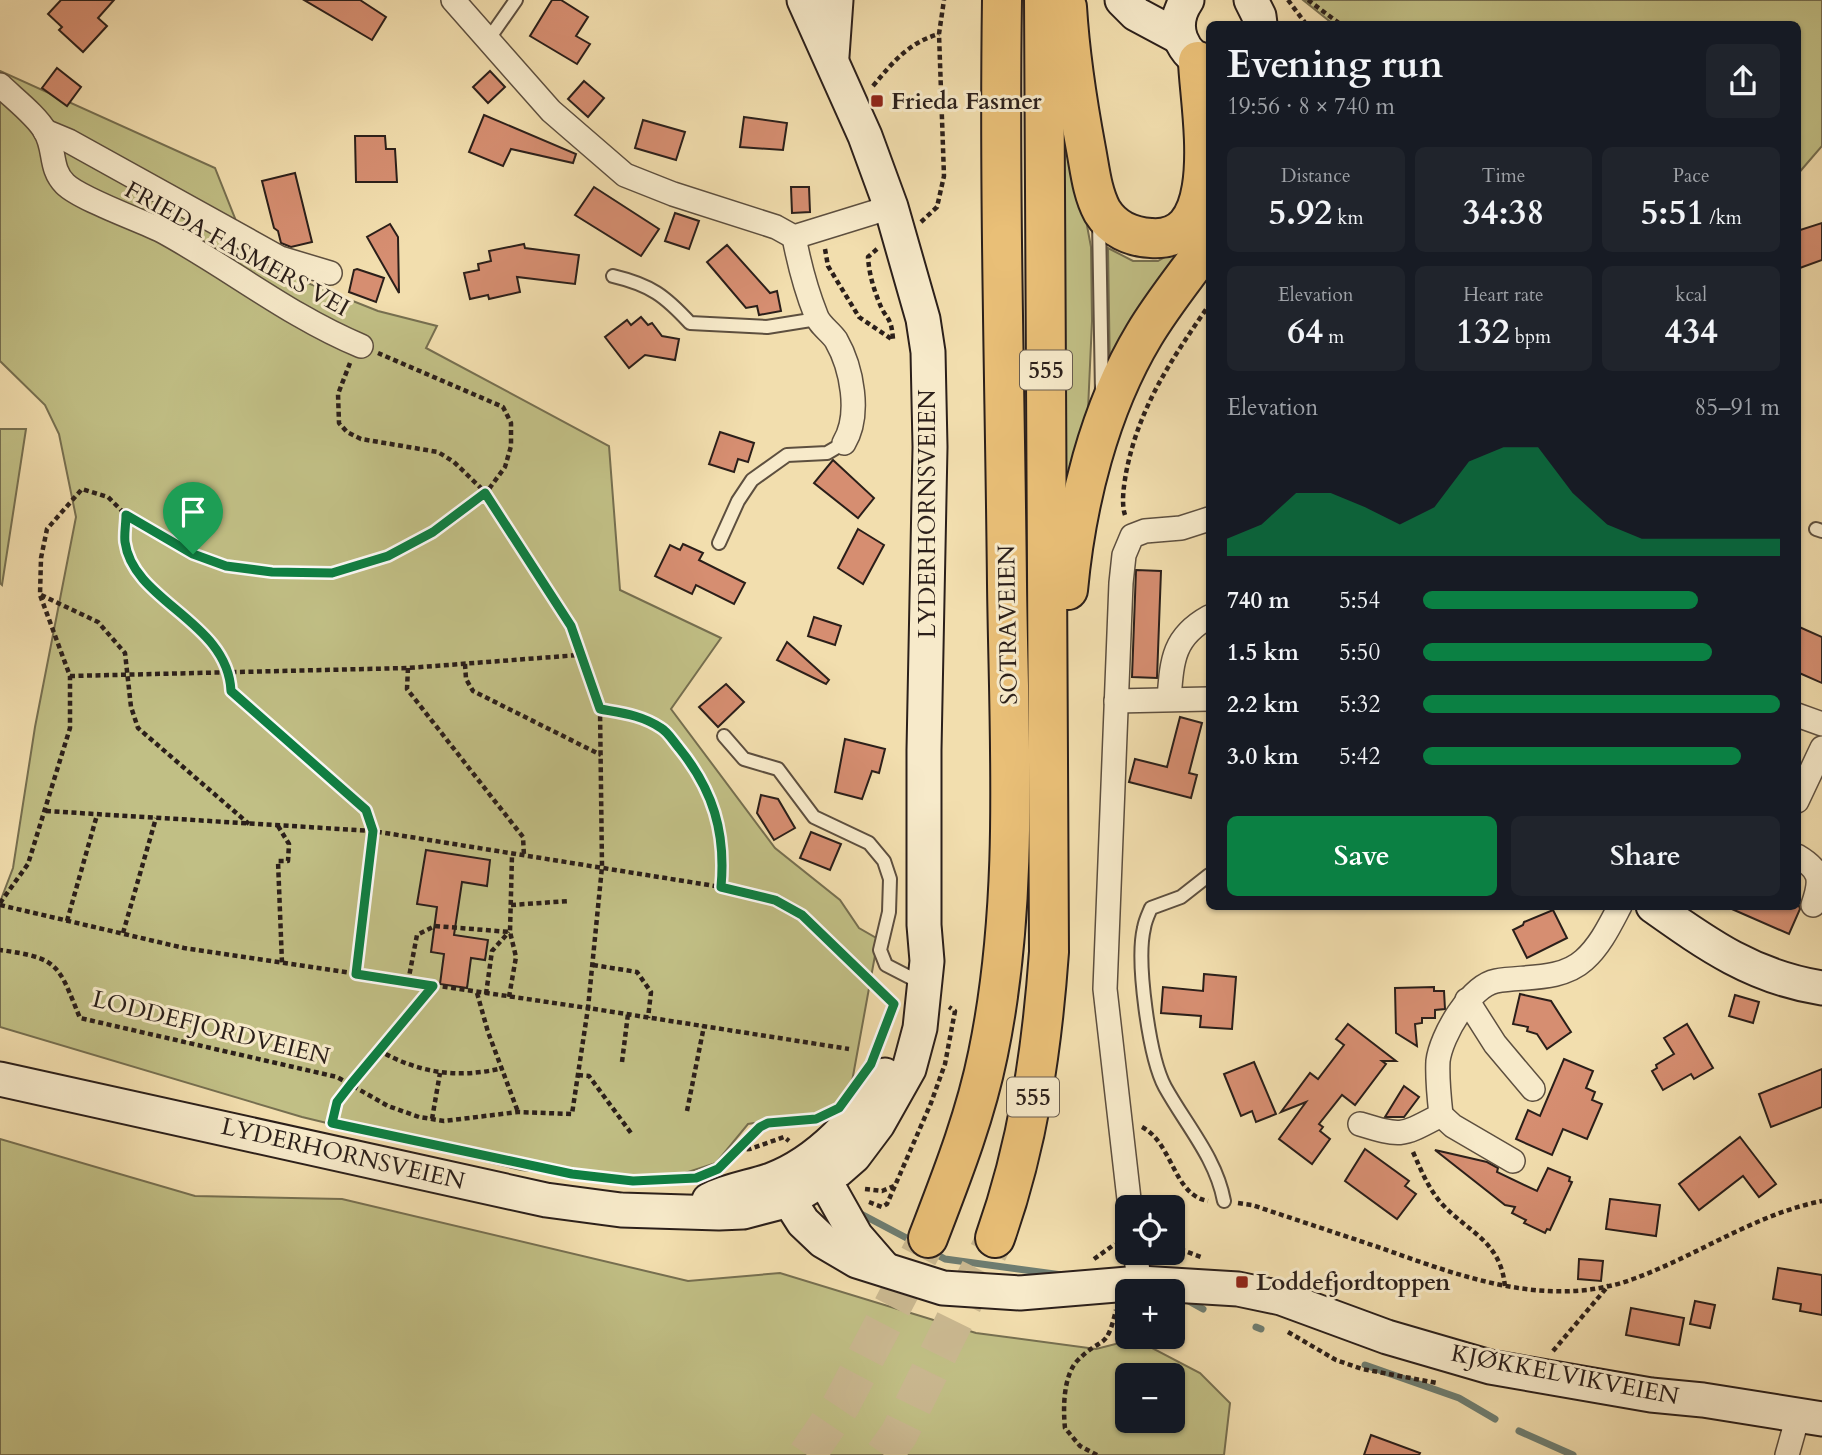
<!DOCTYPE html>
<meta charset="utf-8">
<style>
:root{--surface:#171b24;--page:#20242c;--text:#f1f3f6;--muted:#9ea1a6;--accent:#0b8043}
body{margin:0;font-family:Cardo,serif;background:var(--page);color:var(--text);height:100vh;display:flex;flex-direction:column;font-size:26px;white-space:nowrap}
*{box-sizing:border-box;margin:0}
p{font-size:23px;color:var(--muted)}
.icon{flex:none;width:38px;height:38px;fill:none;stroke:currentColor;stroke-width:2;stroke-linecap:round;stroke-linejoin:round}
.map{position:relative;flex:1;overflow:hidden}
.drawer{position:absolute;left:1206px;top:21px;width:595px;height:889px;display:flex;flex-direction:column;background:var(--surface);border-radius:10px;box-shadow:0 2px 5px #0004}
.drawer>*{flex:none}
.controls{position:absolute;left:1115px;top:1195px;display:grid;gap:14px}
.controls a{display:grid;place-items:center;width:70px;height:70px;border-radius:10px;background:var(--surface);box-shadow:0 2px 5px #0004;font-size:35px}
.pin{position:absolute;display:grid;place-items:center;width:60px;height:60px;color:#fff;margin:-72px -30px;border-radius:50% 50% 50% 0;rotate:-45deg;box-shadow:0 0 7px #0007}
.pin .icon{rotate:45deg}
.round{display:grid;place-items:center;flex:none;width:74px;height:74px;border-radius:10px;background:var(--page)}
.headline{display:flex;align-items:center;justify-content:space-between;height:119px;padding:0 21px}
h1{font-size:38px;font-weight:600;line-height:52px}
.stats{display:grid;grid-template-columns:repeat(3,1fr);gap:10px;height:119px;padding:7px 21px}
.stats div{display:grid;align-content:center;border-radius:10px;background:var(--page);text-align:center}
.stats b{font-size:35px;font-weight:600}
.stats small{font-size:19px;font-weight:400}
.stats p{font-size:19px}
.chart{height:196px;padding:14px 21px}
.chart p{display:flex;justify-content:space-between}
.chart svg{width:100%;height:126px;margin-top:7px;fill:var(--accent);opacity:.7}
.button{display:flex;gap:14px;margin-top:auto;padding:14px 21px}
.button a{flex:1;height:80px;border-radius:10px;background:var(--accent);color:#fff;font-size:28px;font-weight:600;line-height:80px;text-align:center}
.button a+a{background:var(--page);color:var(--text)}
ul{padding:0 21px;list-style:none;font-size:23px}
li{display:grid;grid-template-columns:112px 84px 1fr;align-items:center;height:52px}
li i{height:18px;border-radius:9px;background:var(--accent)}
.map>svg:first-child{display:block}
.green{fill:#c1bf85;stroke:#766f50;stroke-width:2;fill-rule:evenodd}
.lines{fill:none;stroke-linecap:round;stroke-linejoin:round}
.stream{stroke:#6e7d71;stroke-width:7}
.building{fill:#d68e71;stroke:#2b1f1a;stroke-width:2}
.highway-tunnel{stroke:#cab890;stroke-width:38;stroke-dasharray:38 19;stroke-linecap:butt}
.lane-casing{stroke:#5d4f3f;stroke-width:16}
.street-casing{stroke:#5d4f3f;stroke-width:26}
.secondary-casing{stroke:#2b1f1a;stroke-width:37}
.highway-casing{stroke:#2b1f1a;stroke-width:42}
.path{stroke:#2b1f1a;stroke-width:4.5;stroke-dasharray:5 3.5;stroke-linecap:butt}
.lane{stroke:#f7eaca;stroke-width:12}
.street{stroke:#f7eaca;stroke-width:23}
.secondary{stroke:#f7eaca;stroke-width:33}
.highway{stroke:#e9bf77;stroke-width:38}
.route-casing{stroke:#fff;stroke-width:14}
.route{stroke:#0b8043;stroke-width:9}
.poi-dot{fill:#8f2418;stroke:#f7eaca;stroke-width:2.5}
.labels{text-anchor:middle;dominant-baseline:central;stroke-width:6;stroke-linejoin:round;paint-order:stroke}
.shield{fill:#f7eaca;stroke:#685c4f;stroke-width:2}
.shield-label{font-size:23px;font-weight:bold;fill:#2b1f1a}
.poi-label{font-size:24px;font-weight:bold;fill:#2b1f1a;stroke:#f7eaca;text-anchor:start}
.street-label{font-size:24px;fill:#2b1f1a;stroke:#f7eaca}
</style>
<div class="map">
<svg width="1822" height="1455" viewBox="0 0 1822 1455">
<rect width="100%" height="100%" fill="#f2deae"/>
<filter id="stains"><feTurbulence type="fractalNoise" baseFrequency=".00286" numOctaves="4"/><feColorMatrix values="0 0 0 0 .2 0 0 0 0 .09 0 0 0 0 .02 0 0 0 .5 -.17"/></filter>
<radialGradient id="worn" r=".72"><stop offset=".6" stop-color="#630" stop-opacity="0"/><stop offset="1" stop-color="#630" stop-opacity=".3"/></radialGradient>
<g class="green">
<polygon points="1303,0 1822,0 1822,146 1797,175 1797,24 1333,24"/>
<polygon points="0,71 215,168 252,261 378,311 437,326 426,348 609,446 620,590 721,638 671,709 775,848 840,900 859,928 878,939 847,1109 748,1124 716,1163 651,1184 521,1170 302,1117 0,1027 0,902 13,868 35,727 76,517 59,434 45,405 0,361"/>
<polygon points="1062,91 1091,247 1092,321 1087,432 1065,544"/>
<polygon points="1204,234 1110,376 1108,248 1133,261 1158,261"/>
<polygon points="0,429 26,429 2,585 0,583"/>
<path d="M0 1139 195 1196 342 1199 688 1281 780 1273 976 1333 1096 1349 1135 1339 1200 1373 1230 1403 1224 1455H0ZM1127 1376H1172V1421H1127Z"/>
</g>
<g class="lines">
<g class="stream">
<polyline points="863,1215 916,1243"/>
<polyline points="930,1251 945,1259 1062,1275"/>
<polyline points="1185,1299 1203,1309"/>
<polyline points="1256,1327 1261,1329"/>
<polyline points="1365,1365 1459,1398 1495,1419"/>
<polyline points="1519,1431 1573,1455"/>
</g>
</g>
<g class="building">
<polygon points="61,0 114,0 98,18 107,26 83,52 59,30 62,27 48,14"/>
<polygon points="304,0 360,0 386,17 372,40"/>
<polygon points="552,0 561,0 588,17 576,36 590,44 577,64 530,36"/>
<polygon points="57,68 81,87 67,106 42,88"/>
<polygon points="490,71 505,87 488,103 473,87"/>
<polygon points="584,81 604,98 588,117 568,99"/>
<polygon points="484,115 576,154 573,163 511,149 503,166 469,152"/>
<polygon points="744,117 787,123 783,150 740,147"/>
<polygon points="643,120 685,132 676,160 635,148"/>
<polygon points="355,136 385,136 386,149 395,149 397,182 356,182"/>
<polygon points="295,173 312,242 291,247 281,243 278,231 274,228 262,181"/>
<polygon points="594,187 659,229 641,256 575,215"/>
<polygon points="791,187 809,187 810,212 792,213"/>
<polygon points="675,213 699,221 689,249 665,241"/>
<polygon points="1822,223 1822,260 1797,269 1797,231"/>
<polygon points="390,224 398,237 399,293 367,237"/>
<polygon points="524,244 525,248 579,255 575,284 517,277 520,292 489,299 488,295 470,299 464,273 479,270 478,264 491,261 489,251"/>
<polygon points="727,245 770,293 777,291 781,311 759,315 757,306 746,308 707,262"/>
<polygon points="357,269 384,278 376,302 349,292 354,270"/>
<polygon points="641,317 648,325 652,323 662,336 679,339 675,360 645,355 629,368 605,337 627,320 631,325"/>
<polygon points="720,432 754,443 748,462 738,459 734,472 709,464"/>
<polygon points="833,460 874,498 858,518 814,483"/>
<polygon points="858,529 884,545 863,584 838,568"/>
<polygon points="683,544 703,553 699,560 745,583 734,604 696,585 692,594 655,576 670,545 680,550"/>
<polygon points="1136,570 1161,571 1157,678 1132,677"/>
<polygon points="814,617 841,626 835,645 808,636"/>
<polygon points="1797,626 1822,637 1822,683 1797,672"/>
<polygon points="787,642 829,680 826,684 777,660"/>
<polygon points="726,684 744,702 718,727 699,707"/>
<polygon points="1180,717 1202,723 1189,773 1197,775 1191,798 1129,782 1135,759 1167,767"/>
<polygon points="845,739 885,749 879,773 872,771 862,799 835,792"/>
<polygon points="761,795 778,799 795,828 774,840 757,813"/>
<polygon points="811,832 841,844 830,870 800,858"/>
<polygon points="426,850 490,860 487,886 462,882 454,935 488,940 485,960 471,958 467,988 440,984 444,954 431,952 437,907 417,904"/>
<polygon points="1725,906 1799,906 1800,909 1789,934"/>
<polygon points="1553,910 1567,938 1527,958 1513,930 1523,925 1524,922"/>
<polygon points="1204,974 1236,977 1232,1029 1200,1027 1201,1016 1161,1013 1163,987 1203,991"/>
<polygon points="1434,987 1434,991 1444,991 1445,1009 1435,1010 1435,1018 1422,1018 1422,1023 1415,1024 1417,1046 1396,1033 1395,988"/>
<polygon points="1520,994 1551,1001 1571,1032 1547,1049 1537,1034 1527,1031 1528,1027 1513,1024"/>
<polygon points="1735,995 1759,1002 1753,1023 1729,1016"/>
<polygon points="1348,1024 1396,1061 1382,1061 1386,1064 1355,1105 1342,1095 1319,1124 1323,1127 1320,1131 1330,1139 1312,1164 1279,1139 1306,1102 1281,1112 1310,1073 1318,1079 1344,1045 1336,1039"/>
<polygon points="1687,1024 1713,1068 1694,1079 1691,1074 1663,1090 1652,1071 1657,1068 1656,1065 1674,1054 1664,1038"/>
<polygon points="1564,1059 1593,1071 1586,1088 1595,1092 1592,1100 1602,1104 1587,1139 1563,1129 1552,1155 1516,1139 1528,1110 1540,1116"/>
<polygon points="1254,1062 1276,1114 1256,1122 1252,1111 1241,1116 1224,1074"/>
<polygon points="1822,1069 1822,1107 1771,1127 1759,1094"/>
<polygon points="1404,1086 1419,1097 1404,1117 1385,1117"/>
<polygon points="1740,1137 1776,1184 1759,1197 1743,1176 1699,1210 1679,1184"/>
<polygon points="1365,1149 1409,1181 1405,1186 1416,1194 1397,1219 1345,1181"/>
<polygon points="1435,1150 1487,1162 1498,1168 1497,1172 1537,1191 1548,1168 1570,1177 1569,1181 1572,1182 1550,1230 1547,1229 1545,1233 1524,1223 1526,1220 1512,1213 1515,1207 1505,1205"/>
<polygon points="1610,1199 1660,1205 1656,1236 1606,1229"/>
<polygon points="1579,1259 1603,1261 1601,1281 1578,1279"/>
<polygon points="1778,1268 1822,1275 1822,1315 1800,1311 1801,1304 1773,1299"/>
<polygon points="1695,1301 1715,1305 1710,1328 1690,1324"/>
<polygon points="1631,1308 1684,1318 1679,1345 1626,1335"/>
<polygon points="1371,1435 1420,1453 1419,1455 1364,1455"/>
</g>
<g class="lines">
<g class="highway-tunnel">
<polyline points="807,1455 841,1405 928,1238"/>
<polyline points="884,1455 899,1434 995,1238"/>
</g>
<g class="lane-casing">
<g id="lane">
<polyline points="488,40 516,0"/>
<polyline points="1099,221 1102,392"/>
<path d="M613 276C651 285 665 296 690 323L767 327 817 319"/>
<polyline points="1816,529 1822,531"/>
<polyline points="719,543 738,501 752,480 787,455 827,453 844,443"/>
<polyline points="724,736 744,759 778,769 814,817 869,843 884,861 890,879 889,912 880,950 886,965 921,983"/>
<path d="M1209 875 1181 897 1151 908C1148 915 1145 921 1144 928 1136 961 1149 1057 1165 1087 1186 1125 1216 1158 1224 1201"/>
</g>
</g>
<g class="street-casing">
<g id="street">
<polyline points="453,0 551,111 625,175 673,194 776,227 794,237 891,207"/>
<path d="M0 85C12 97 37 116 45 131 56 149 49 168 65 184 80 199 140 220 162 231 230 268 289 316 361 346"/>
<polyline points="45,131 69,141 280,258 330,273"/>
<path d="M794 237C799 263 806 290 816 315 819 325 830 331 836 340 852 368 861 415 844 443"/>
<path d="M1169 699C1172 660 1173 637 1209 617"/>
<polyline points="1116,701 1209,699"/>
<polyline points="1797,715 1822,724"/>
<polyline points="1797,801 1822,748"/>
<path d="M1797 856C1821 870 1822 879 1813 905"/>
<polyline points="1467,1000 1495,1044 1533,1089"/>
<polyline points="1441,1115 1453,1126 1513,1161"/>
<path d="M1360 1124C1403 1137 1401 1136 1441 1115 1439 1097 1437 1079 1438 1061 1441 1036 1470 986 1496 981 1524 976 1561 981 1584 960 1600 946 1610 925 1620 906"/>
<polyline points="1130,1208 1105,989 1121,583 1124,555 1132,536 1145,531 1181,528 1209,519"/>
<polyline points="1135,1253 1140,1283"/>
<polyline points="1787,1455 1798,1416"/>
</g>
</g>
<g class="secondary-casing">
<g id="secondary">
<polyline points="1122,0 1136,14 1179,37"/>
<path d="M1187 0C1169 26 1181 55 1209 66"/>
<polyline points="1251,0 1259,16 1260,24"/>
<polyline points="832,56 836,0"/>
<path d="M1653 906C1708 945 1753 977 1822 988"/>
<polyline points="0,1079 546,1200 621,1210 719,1213 743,1212 789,1200 838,1170 854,1156 878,1124 909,1069 920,1028 927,961 924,925 924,750 930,447 928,352 923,319 891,207 865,136 804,0"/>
<polyline points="806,1169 829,1188 856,1236 882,1266"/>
<path d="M709 1200C728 1190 751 1187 771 1180 819 1162 859 1118 885 1075"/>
<polyline points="789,1200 803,1222 823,1241 857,1261 943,1288 1020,1293 1140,1283 1238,1289 1281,1298 1387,1337 1490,1367 1651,1395 1703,1400 1822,1419"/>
</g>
</g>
<g class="highway-casing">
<g id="highway">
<path d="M1067 7C1070 56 1077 101 1086 149 1090 170 1092 192 1102 211 1113 229 1131 237 1151 238 1228 244 1199 105 1198 61"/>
<path d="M1068 590C1076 504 1099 410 1144 335 1163 303 1188 273 1209 243"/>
<path d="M928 1238C951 1178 975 1118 988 1054 1020 900 1009 740 1007 584 1005 389 999 194 1002 0"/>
<path d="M995 1238C1028 1145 1042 1050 1049 952L1044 0"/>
</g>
</g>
<g class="path">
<polyline points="1288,0 1306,24"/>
<polyline points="1308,0 1340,24"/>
<path d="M873 86C893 62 908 43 939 34"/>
<polyline points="921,222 937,207 944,176 939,34 944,0"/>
<polyline points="825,249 828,266 859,317 893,340"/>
<path d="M877 249 868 257C869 273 873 287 879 302 886 321 891 314 893 339"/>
<polyline points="350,363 338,394 339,423 347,432 361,439 438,452 454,462 486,493 571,626 600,709 602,867 588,1008 849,1049"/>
<path d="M1125 515C1121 503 1124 485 1126 473 1139 406 1172 359 1209 305"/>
<path d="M126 516C126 525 124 535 126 543 136 605 228 622 231 691L366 810 373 831 356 974"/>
<polyline points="41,595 98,622 125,653 131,707 138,728 249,824"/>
<polyline points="465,664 466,679 473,691 601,755"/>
<polyline points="408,668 407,689 523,837 524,856"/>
<polyline points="70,676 408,668 579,655"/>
<path d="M600 709C622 713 642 715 661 728 668 732 673 741 679 748 712 790 726 833 721 887"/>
<polyline points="46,811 373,831 721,887 775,900 802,915 894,1004 877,1050"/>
<polyline points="278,826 289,844 288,861 278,861 282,963"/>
<polyline points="0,903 28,864 70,728 70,676 40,595 41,558 47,529 82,489 108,497 126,515 193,554 226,566 272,572 332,573 388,556 433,532 486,493 505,467 511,446 511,423 503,407 378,353"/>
<path d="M0 905 184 948 588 1008 572 1114 518 1112 444 1121 419 1117 388 1106 337 1077 80 1018C58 965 60 958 0 950"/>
<polyline points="511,905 569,901"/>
<polyline points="67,921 97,815"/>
<polyline points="123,933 156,818"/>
<polyline points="593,965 637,972 651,992 648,1018"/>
<polyline points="408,982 417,935 435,926 510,932"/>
<polyline points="477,993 488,1032 518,1112"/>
<polyline points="486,994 492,951 509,932"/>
<polyline points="509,997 516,957 510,932 512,855"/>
<path d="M378 1050C419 1073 457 1079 503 1068"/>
<polyline points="622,1062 628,1014"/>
<polyline points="578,1075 589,1076 631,1133"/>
<polyline points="687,1111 704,1026"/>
<polyline points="432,1119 440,1073"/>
<polyline points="332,1123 337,1102 351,1084 433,986"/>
<path d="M1142 1127C1173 1143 1173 1195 1208 1201"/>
<polyline points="738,1150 750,1149 784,1137 789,1141"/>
<path d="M1413 1152C1421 1170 1428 1188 1442 1204 1469 1233 1501 1241 1505 1287"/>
<polyline points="725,1163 760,1127 768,1123 815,1119"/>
<polyline points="655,1181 692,1178"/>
<polyline points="865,1189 882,1191 894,1186"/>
<polyline points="869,1202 882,1207 887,1204 931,1103 945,1064 955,1011 949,1007"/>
<path d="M1238 1203 1252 1205C1294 1219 1336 1233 1378 1247 1460 1276 1549 1311 1636 1278 1698 1255 1756 1214 1822 1201"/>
<polyline points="1172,1246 1201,1257"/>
<polyline points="1094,1259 1115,1244"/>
<polyline points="1288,1332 1336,1360 1362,1369 1437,1383"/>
<polyline points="1553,1351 1609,1285"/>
<path d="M1097 1455 1080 1446 1065 1428C1063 1409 1063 1375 1078 1360 1103 1335 1106 1352 1116 1310"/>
</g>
<use href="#lane" class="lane"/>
<use href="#street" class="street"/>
<use href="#secondary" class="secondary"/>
<use href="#highway" class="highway"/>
</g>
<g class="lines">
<g class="route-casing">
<path id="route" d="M485 493 571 626 600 709C622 713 642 715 661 728 668 732 673 741 679 748 713 790 726 832 721 887L775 900 802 915 894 1004 871 1064 839 1108 816 1119 768 1123 760 1127 718 1169 696 1178 633 1181 572 1174 332 1123 337 1102 351 1084 433 986 356 974 373 831 366 810 231 691C228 621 133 602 125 542 124 534 126 524 126 515L193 554 226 566 272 572 332 573 388 556 433 532Z"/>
</g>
<use href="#route" class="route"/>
</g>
<g class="poi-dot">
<rect x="870" y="94" width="14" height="14" rx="3.5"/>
<rect x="1235" y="1275" width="14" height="14" rx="3.5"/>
</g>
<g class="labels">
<g class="shield">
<rect x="1020" y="350.5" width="52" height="39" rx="5"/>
<rect x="1007" y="1077.5" width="52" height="39" rx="5"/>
</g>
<g class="shield-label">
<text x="1046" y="370">555</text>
<text x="1033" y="1097">555</text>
</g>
<g class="poi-label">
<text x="891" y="101">Frieda Fasmer</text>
<text x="1256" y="1282">Loddefjordtoppen</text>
</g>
<g class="street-label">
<text transform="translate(237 249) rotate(29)">FRIEDA FASMERS VEI</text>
<text transform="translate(927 514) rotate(-90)">LYDERHORNSVEIEN</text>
<text transform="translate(1008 625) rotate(-91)">SOTRAVEIEN</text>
<text transform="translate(211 1028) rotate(14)">LODDEFJORDVEIEN</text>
<text transform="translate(343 1154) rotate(13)">LYDERHORNSVEIEN</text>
<text transform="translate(1565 1375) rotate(11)">KJØKKELVIKVEIEN</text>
</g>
</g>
<rect width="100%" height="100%" filter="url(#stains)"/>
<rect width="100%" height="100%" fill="url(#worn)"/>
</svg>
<div class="controls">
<a><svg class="icon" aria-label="locate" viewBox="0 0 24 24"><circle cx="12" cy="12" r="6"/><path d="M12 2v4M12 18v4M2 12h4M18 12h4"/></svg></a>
<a>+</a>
<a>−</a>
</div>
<div class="pin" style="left:193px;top:554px;background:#1e9e55"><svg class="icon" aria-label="arrive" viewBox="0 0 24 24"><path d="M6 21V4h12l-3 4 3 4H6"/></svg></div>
<section class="drawer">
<div class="headline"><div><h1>Evening run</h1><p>19:56 · 8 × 740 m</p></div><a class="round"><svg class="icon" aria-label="share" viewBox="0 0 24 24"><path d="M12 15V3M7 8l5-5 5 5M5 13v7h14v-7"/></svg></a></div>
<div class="stats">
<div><p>Distance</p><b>5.92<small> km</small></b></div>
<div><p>Time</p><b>34:38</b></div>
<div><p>Pace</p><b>5:51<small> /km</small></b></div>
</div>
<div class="stats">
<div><p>Elevation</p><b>64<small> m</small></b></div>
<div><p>Heart rate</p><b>132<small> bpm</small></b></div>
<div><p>kcal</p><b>434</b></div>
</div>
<div class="chart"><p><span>Elevation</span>85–91 m</p>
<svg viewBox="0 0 160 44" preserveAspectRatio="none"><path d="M0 44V38L10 33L20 22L30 22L40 27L50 33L60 27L70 11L80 6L90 6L100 22L110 33L120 38L130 38L140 38L150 38L160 38V44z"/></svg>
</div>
<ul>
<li><b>740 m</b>5:54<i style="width:77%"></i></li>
<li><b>1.5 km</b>5:50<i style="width:81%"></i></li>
<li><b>2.2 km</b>5:32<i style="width:100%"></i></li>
<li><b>3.0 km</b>5:42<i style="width:89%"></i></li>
</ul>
<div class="button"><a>Save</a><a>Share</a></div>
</section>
</div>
